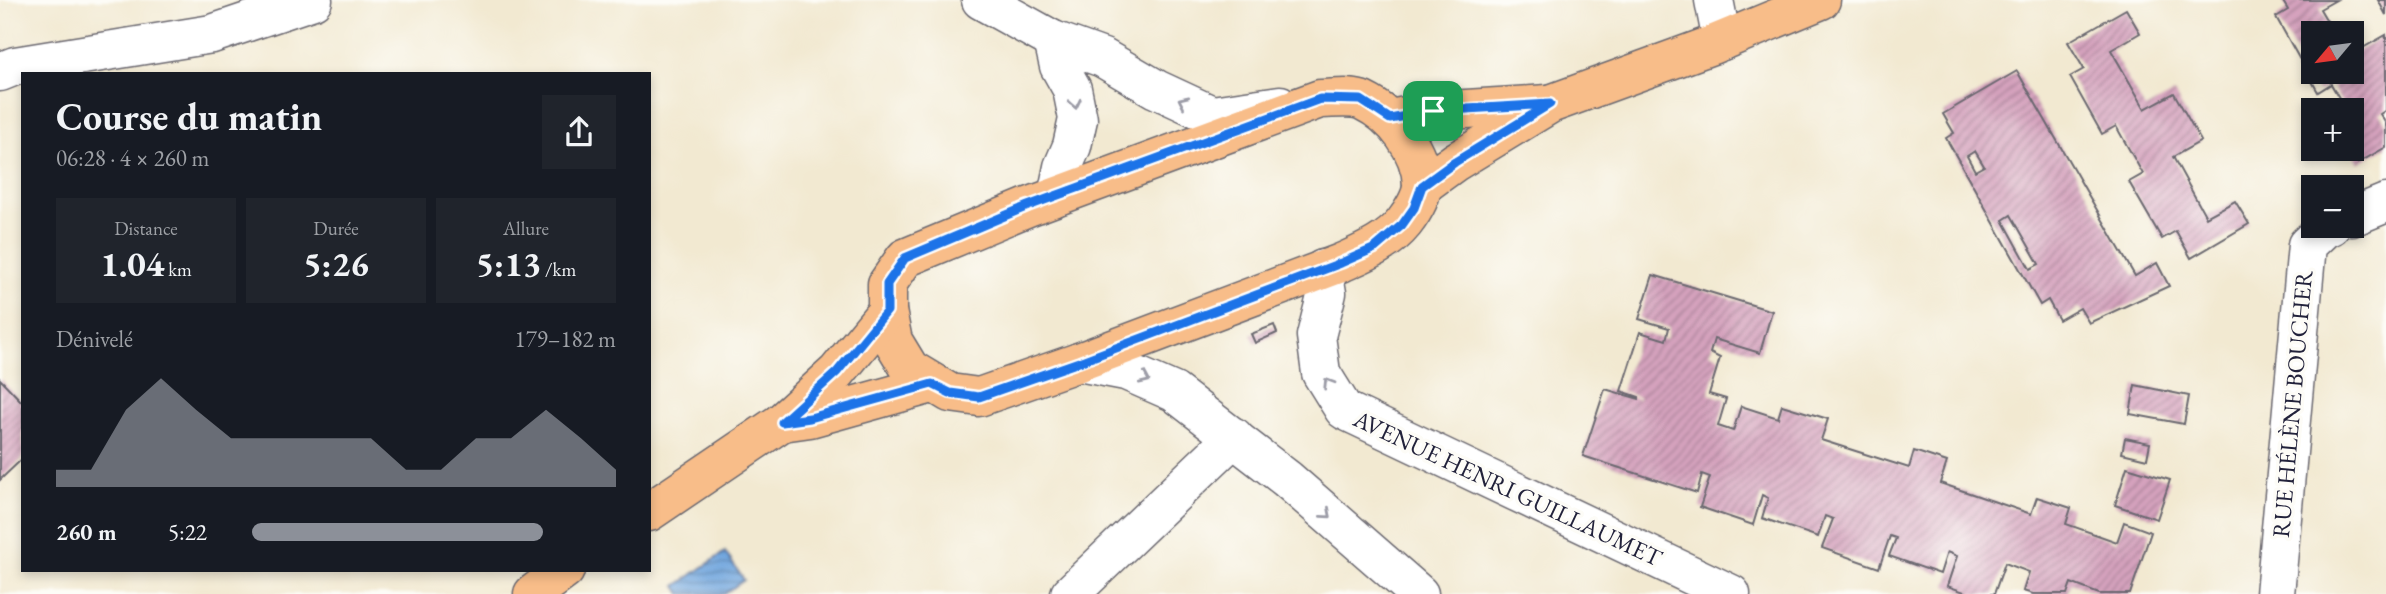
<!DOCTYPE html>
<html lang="fr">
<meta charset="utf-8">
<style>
:root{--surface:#171b24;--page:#20242c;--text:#f1f3f6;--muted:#9ea1a6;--accent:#8c9099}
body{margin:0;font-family:"EB Garamond",serif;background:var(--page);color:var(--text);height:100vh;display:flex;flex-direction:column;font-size:26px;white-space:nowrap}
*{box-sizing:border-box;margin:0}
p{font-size:23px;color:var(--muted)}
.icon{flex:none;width:38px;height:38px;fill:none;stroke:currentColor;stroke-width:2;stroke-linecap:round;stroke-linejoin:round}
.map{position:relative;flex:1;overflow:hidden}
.side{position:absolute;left:21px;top:72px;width:630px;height:500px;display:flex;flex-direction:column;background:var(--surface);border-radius:0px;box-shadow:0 4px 10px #0003}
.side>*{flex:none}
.needle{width:46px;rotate:241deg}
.tools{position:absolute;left:2301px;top:21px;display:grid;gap:14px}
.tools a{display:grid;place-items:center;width:63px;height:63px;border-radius:0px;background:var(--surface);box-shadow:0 4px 10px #0003;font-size:35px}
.pin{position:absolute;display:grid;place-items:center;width:60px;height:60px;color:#fff;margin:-30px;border-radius:14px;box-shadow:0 4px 10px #0006}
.round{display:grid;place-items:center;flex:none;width:74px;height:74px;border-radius:0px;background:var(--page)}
.head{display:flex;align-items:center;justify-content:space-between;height:119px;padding:0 35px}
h1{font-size:38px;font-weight:700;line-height:52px}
.figures{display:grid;grid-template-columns:repeat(3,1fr);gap:10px;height:119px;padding:7px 35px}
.figures div{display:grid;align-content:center;border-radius:0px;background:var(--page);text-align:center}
.figures b{font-size:35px;font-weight:700}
.figures small{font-size:19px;font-weight:400}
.figures p{font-size:19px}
.chart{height:196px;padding:14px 35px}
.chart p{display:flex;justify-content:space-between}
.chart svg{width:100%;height:126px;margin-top:7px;fill:var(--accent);opacity:.7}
ul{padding:0 35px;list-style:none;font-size:23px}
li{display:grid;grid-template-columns:112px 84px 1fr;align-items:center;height:52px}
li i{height:18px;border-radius:9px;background:var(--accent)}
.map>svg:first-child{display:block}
.water{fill:url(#water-rules);stroke:#4a648c;stroke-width:2}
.building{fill:url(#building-hatch);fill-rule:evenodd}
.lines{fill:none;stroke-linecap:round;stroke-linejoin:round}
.minor-casing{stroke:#6b6870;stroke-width:41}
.major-casing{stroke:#6b6870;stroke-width:41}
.minor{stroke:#fff;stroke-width:38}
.major{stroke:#f8bd89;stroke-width:38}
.oneway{stroke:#9c9ca7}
.route-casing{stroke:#fff;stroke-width:14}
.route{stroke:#1a73e8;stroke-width:9}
.labels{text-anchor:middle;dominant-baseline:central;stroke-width:7;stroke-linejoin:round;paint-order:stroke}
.street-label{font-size:24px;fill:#22223b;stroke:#fdfcf7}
</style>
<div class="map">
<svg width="2386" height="594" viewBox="0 0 2386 594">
<defs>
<pattern id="water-rules" width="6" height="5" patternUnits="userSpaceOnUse" patternTransform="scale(1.75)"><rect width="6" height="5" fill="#71a6de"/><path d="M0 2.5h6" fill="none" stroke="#5c87b5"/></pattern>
<pattern id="building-hatch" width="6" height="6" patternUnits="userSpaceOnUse" patternTransform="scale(1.75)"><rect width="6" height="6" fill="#d5a2bd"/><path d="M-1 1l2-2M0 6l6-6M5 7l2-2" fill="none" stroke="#ac849b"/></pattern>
</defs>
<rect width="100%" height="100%" fill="#fdfcf7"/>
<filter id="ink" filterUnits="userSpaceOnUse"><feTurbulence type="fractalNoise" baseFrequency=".0143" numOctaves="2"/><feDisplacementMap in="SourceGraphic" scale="14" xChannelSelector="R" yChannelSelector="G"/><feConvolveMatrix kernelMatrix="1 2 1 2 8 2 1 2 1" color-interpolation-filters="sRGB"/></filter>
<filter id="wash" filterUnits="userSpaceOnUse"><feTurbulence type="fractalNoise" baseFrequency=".00686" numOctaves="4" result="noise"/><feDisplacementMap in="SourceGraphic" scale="28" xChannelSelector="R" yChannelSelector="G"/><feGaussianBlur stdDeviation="1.57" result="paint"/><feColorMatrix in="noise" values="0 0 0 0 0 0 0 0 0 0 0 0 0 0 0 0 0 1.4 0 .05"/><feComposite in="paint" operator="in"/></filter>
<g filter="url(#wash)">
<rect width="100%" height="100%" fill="#f2e9d1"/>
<polygon class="water" points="725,552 744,580 724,594 681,594 676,586"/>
<g id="blocks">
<g class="building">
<polygon points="2282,0 2336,0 2320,9 2334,33 2314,33 2314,72 2352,72 2352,54 2386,35 2386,110 2380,114 2386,124 2386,147 2358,163 2351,149 2352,110 2346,110 2331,84 2318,92 2276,17 2288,10"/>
<polygon points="2378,0 2386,0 2386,15"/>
<polygon points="2126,9 2140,33 2111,50 2145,109 2174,93 2201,141 2173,157 2206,217 2235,201 2249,224 2191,258 2176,231 2162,239 2129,182 2143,174 2116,126 2102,134 2070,77 2084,69 2068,42"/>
<path d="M2017 71 2135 276 2157 263 2169 286 2089 323 2080 308 2059 320 2048 300 2040 305 1946 138 1954 133 1943 114ZM1975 151 1984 166 1975 171 1967 156ZM2011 215 2039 264 2030 269 2003 220Z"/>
<polygon points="1653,275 1772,311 1760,353 1714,339 1710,353 1720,358 1709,394 1726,399 1718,426 1733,431 1741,406 1778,418 1782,405 1828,419 1821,440 1909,468 1914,451 1947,462 1940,483 2031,514 2037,497 2071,508 2066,524 2117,542 2124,522 2151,532 2130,594 2099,594 2071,583 2067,594 2033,594 2023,591 2029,572 2005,563 1994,594 1970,594 1947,586 1957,556 1947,552 1940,574 1889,556 1896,538 1890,536 1879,568 1822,548 1833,519 1825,516 1818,537 1762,518 1768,498 1762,495 1753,525 1700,507 1710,477 1702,474 1697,493 1583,456 1605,389 1639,399 1639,397 1621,391 1640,332 1666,340 1669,328 1639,319"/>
<polygon points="1274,325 1277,333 1255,343 1251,334"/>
<polygon points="0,379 23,403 23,458 0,480"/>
<polygon points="2135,385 2189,396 2184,424 2130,414"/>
<polygon points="2125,438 2150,443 2147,459 2122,453"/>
<polygon points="2127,467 2170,480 2157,519 2115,505"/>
</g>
</g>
</g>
<g filter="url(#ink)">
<use href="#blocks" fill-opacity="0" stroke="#6b6870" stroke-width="2"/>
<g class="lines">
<g class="minor-casing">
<g id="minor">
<polyline points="981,0 1053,40 1103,58 1156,89 1212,115 1280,105"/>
<polyline points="1714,0 1722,41"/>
<polyline points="1053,40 1059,66 1072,89 1078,119 1072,146 1063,167 1057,196"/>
<polyline points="0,72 15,66 212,34 313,0"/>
<polyline points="2352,217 2386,203"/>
<polyline points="1323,269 1327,293 1316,336 1321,373 1344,410 1731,594"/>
<polyline points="1079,362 1126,371 1174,392 1287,479 1419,594"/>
<polyline points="1070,594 1234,437"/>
<polyline points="2275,594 2307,245 2325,228 2331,226"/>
</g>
</g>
<g class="major-casing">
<g id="major">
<path d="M1320 99C1333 99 1352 96 1363 101 1394 116 1421 150 1422 185 1422 197 1411 214 1404 223 1388 243 1363 253 1341 263L1079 362 979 397 950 393 910 369 893 341 887 311V284L905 258 1028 207Z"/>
<polyline points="1390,119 1433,111 1548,104"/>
<polyline points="1422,186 1455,162 1550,104 1712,45 1821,0"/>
<polyline points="782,422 810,418 932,384"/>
<polyline points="649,512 782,422 837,372 887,311"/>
<polyline points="533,594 565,570"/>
</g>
</g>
<use href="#minor" class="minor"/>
<use href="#major" class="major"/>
</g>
<defs><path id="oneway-chevron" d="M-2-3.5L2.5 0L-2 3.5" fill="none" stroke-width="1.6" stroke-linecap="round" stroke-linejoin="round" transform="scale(1.75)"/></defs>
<g class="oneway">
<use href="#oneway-chevron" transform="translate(1183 101) rotate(-155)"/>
<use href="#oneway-chevron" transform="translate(1075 104) rotate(78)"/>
<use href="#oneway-chevron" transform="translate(1145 379) rotate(24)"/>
<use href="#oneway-chevron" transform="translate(1328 383) rotate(-122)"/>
<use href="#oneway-chevron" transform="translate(1327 514) rotate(41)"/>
</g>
</g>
<g class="lines" filter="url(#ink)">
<g class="route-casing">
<polygon id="route" points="1320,99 1361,100 1390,119 1433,111 1550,104 1455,162 1422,186 1414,208 1402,225 1375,248 1341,263 1079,362 979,397 950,393 932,384 810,418 782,422 837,372 887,311 887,284 905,258 1028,206"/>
</g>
<use href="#route" class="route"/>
</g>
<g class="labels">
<g class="street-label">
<text transform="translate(2292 404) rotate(-85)">RUE HÉLÈNE BOUCHER</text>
<text transform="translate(1508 488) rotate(25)">AVENUE HENRI GUILLAUMET</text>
</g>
</g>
</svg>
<div class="tools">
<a><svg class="needle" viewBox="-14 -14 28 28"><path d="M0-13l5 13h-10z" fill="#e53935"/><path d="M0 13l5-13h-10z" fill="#9ea1a6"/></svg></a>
<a>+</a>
<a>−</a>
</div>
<div class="pin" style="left:1433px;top:111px;background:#1e9e55"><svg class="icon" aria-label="arrive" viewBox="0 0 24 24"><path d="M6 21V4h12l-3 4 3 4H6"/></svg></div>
<section class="side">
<div class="head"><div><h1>Course du matin</h1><p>06:28 · 4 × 260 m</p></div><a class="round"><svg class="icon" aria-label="share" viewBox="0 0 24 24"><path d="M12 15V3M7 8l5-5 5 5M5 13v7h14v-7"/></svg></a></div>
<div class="figures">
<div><p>Distance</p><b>1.04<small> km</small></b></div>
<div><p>Durée</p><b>5:26</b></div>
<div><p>Allure</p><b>5:13<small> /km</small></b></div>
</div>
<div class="chart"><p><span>Dénivelé</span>179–182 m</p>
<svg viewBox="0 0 160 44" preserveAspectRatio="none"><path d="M0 44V38L10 38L20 17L30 6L40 17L50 27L60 27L70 27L80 27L90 27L100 38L110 38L120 27L130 27L140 17L150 27L160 38V44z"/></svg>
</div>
<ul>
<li><b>260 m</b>5:22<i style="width:80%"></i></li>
</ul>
</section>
</div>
